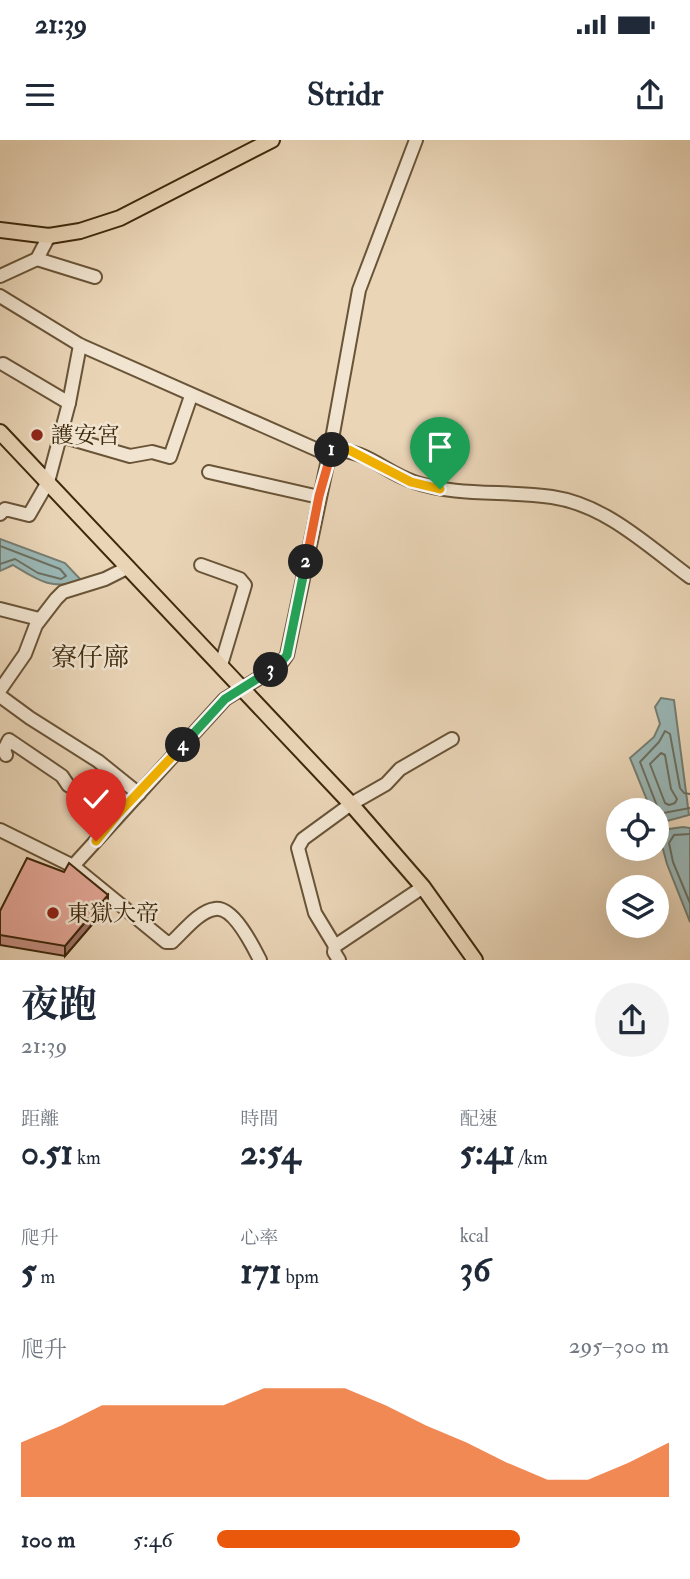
<!DOCTYPE html>
<html lang="zh-TW">
<meta charset="utf-8">
<style>
:root{--surface:#fff;--page:#f2f2f3;--text:#1f2937;--muted:#747a83;--accent:#ea580c}
body{margin:0;font-family:"IM FELL Double Pica","Noto Serif TC",serif;background:var(--page);color:var(--text);height:100vh;display:flex;flex-direction:column;font-size:26px;white-space:nowrap}
*{box-sizing:border-box;margin:0}
p{font-size:23px;color:var(--muted)}
.icon{flex:none;width:38px;height:38px;fill:none;stroke:currentColor;stroke-width:2;stroke-linecap:round;stroke-linejoin:round}
.map{position:relative;height:820px;overflow:hidden}
.drawer{display:flex;flex-direction:column;background:var(--surface);flex:1}
.drawer>*{flex:none}
.tools{position:absolute;left:606px;top:658px;display:grid;gap:14px}
.tools a{display:grid;place-items:center;width:63px;height:63px;border-radius:50%;background:var(--surface);box-shadow:0 7px 28px #0002;font-size:35px}
.pin{position:absolute;display:grid;place-items:center;width:60px;height:60px;color:#fff;margin:-72px -30px;border-radius:50% 50% 50% 0;rotate:-45deg;box-shadow:0 0 7px #0007}
.pin .icon{rotate:45deg}
.km{position:absolute;width:35px;height:35px;margin:-18px;border-radius:50%;background:#222;color:#fff;font-size:19px;line-height:35px;text-align:center}
.round{display:grid;place-items:center;flex:none;width:74px;height:74px;border-radius:37px;background:var(--page)}
.overview{display:flex;align-items:center;justify-content:space-between;height:119px;padding:0 21px}
h1{font-size:38px;font-weight:700;line-height:52px}
.stats{display:grid;grid-template-columns:repeat(3,1fr);gap:10px;height:119px;padding:7px 21px}
.stats div{display:grid;align-content:center}
.stats b{font-size:35px;font-weight:700}
.stats small{font-size:19px;font-weight:400}
.stats p{font-size:19px}
.chart{height:196px;padding:14px 21px}
.chart p{display:flex;justify-content:space-between}
.chart svg{width:100%;height:126px;margin-top:7px;fill:var(--accent);opacity:.7}
ul{padding:0 21px;list-style:none;font-size:23px}
li{display:grid;grid-template-columns:112px 84px 1fr;align-items:center;height:52px}
li i{height:18px;border-radius:9px;background:var(--accent)}
.status{display:flex;justify-content:space-between;align-items:center;height:49px;padding:0 35px;background:var(--surface);direction:ltr}
.status svg{height:19px;fill:currentColor}
header{display:flex;justify-content:space-between;align-items:center;height:91px;padding:0 21px;background:var(--surface);font-size:32px;font-weight:700}
.map>svg:first-child{display:block}
.water{fill:#9ab7b6;stroke:#757e72;stroke-width:2}
.lines{fill:none;stroke-linecap:round;stroke-linejoin:round}
.shore{stroke:#6c7061;stroke-width:2}
.minor-casing{stroke:#695437;stroke-width:16}
.major-casing{stroke:#3e290c;stroke-width:18}
.minor{stroke:#f1e4d0;stroke-width:12}
.major{stroke:#ead5b7;stroke-width:14}
.wall{fill:#c38f81;stroke:#3e290c;stroke-width:2}
.shaded-wall{fill:#9f7469;stroke:#3e290c;stroke-width:2}
.building{fill:#e3a696;stroke:#3e290c;stroke-width:2}
.split-1-casing{stroke:#fff;stroke-width:14}
.split-2-casing{stroke:#fff;stroke-width:14}
.split-3-casing{stroke:#fff;stroke-width:14}
.split-4-casing{stroke:#fff;stroke-width:14}
.split-5-casing{stroke:#fff;stroke-width:14}
.split-1{stroke:#f5b400;stroke-width:9}
.split-2{stroke:#f0652b;stroke-width:9}
.split-3{stroke:#22a559;stroke-width:9}
.split-4{stroke:#22a559;stroke-width:9}
.split-5{stroke:#f5b400;stroke-width:9}
.poi-dot{fill:#8f2418;stroke:#f1e4d0;stroke-width:2.5}
.labels{text-anchor:middle;dominant-baseline:central;stroke-width:5;stroke-linejoin:round;paint-order:stroke}
.poi-label{font-size:23px;fill:#3e290c;stroke:#f1e4d0;text-anchor:start}
.quarter-label{font-size:26px;fill:#3e290c;stroke:#f1e4d0}
</style>
<div class="status"><b>21:39</b><svg viewBox="0 0 49 12"><path d="M0 12V9h3v3zM5 12V6h3v6zM10 12V3h3v9zM15 12V0h3v12zM26 1h20v11H26zM47 4h2v5h-2z"/></svg></div>
<header><svg class="icon" aria-label="menu" viewBox="0 0 24 24"><path d="M4 6h16M4 12h16M4 18h16"/></svg>Stridr<svg class="icon" aria-label="share" viewBox="0 0 24 24"><path d="M12 15V3M7 8l5-5 5 5M5 13v7h14v-7"/></svg></header>
<div class="map">
<svg width="690" height="820" viewBox="0 0 690 820">
<rect width="100%" height="100%" fill="#ead5b7"/>
<filter id="stains"><feTurbulence type="fractalNoise" baseFrequency=".00286" numOctaves="4"/><feColorMatrix values="0 0 0 0 .2 0 0 0 0 .09 0 0 0 0 .02 0 0 0 .5 -.17"/></filter>
<radialGradient id="worn" r=".72"><stop offset=".6" stop-color="#630" stop-opacity="0"/><stop offset="1" stop-color="#630" stop-opacity=".3"/></radialGradient>
<g class="water">
<path d="M0 399 65 423 82 441C52 450 39 441 13 425L0 431Z"/>
<polygon points="661,558 674,560 689,675 656,684 656,670 651,670 630,618 654,597 660,584 655,567"/>
<polygon points="683,687 690,688 690,782 667,724 661,702 669,689"/>
</g>
<g class="lines">
<g class="shore">
<polyline points="0,406 60,429 66,436 61,439 38,433 15,419 0,424"/>
<polygon points="661,613 665,615 671,649 677,659 675,663 669,665 665,663 650,624"/>
<polyline points="690,654 684,653 680,648 670,594 665,591 659,602 640,622 657,666 658,674 690,668"/>
<polyline points="690,694 674,695 669,703 673,722 690,763"/>
</g>
<g class="minor-casing">
<g id="minor">
<polyline points="37,119 95,137"/>
<polyline points="0,136 37,119 49,96"/>
<polyline points="0,156 80,205 329,315"/>
<polyline points="3,224 69,263"/>
<polyline points="61,296 130,316 152,312 170,317 191,256"/>
<path d="M330 310C368 309 381 331 414 342 458 357 506 350 552 357 606 365 648 406 690 437"/>
<polyline points="209,332 319,357"/>
<polyline points="0,374 5,369 29,375 48,342 69,263 80,205"/>
<polyline points="201,425 240,439 245,445 221,525"/>
<polyline points="0,469 39,479"/>
<polyline points="0,550 25,514 36,485 56,459 63,452 105,439 127,428"/>
<polyline points="0,556 30,578 98,621 139,654"/>
<polyline points="6,615 4,610 9,600 62,636 68,645 118,674"/>
<polyline points="0,690 73,726"/>
<polyline points="335,806 315,773 298,708 303,699 351,664 386,644 400,629 452,599"/>
<path d="M260 820C253 806 233 766 215 769 199 771 183 792 172 802H166L73 726 225 559 280 525 287 515 330 310 359 150 416 0"/>
<polyline points="339,820 334,812 335,806 423,747"/>
</g>
</g>
<g class="major-casing">
<g id="major">
<polyline points="0,90 49,96 80,91 120,78 272,0"/>
<polyline points="0,292 351,664 423,747 475,820"/>
</g>
</g>
<use href="#minor" class="minor"/>
<use href="#major" class="major"/>
</g>
<polygon class="wall" points="108,766 65,816 0,805 0,771"/>
<polygon class="shaded-wall" points="108,755 108,766 65,816 65,806"/>
<polygon class="building" points="27,718 64,732 69,723 108,755 65,806 0,795 0,771"/>
<g class="lines">
<g class="split-1-casing">
<polyline id="split-1" points="332,310 349,310 411,342 440,349"/>
</g>
<g class="split-2-casing">
<polyline id="split-2" points="306,422 319,356 332,310"/>
</g>
<g class="split-3-casing">
<polyline id="split-3" points="271,530 279,525 287,515 306,422"/>
</g>
<g class="split-4-casing">
<polyline id="split-4" points="183,605 225,559 271,530"/>
</g>
<g class="split-5-casing">
<polyline id="split-5" points="96,701 118,674 183,605"/>
</g>
<use href="#split-1" class="split-1"/>
<use href="#split-2" class="split-2"/>
<use href="#split-3" class="split-3"/>
<use href="#split-4" class="split-4"/>
<use href="#split-5" class="split-5"/>
</g>
<g class="poi-dot">
<circle cx="37" cy="295" r="7"/>
<circle cx="53" cy="773" r="7"/>
</g>
<g class="labels">
<g class="poi-label">
<text x="51" y="295">護安宮</text>
<text x="67" y="773">東獄大帝</text>
</g>
<g class="quarter-label">
<text x="90" y="518">寮仔廍</text>
</g>
</g>
<rect width="100%" height="100%" filter="url(#stains)"/>
<rect width="100%" height="100%" fill="url(#worn)"/>
</svg>
<div class="tools">
<a><svg class="icon" aria-label="locate" viewBox="0 0 24 24"><circle cx="12" cy="12" r="6"/><path d="M12 2v4M12 18v4M2 12h4M18 12h4"/></svg></a>
<a><svg class="icon" aria-label="layers" viewBox="0 0 24 24"><path d="M12 4l9 5-9 5-9-5zM3 14l9 5 9-5"/></svg></a>
</div>
<div class="pin" style="left:440px;top:349px;background:#1e9e55"><svg class="icon" aria-label="arrive" viewBox="0 0 24 24"><path d="M6 21V4h12l-3 4 3 4H6"/></svg></div>
<div class="pin" style="left:96px;top:701px;background:#d93025"><svg class="icon" aria-label="check" viewBox="0 0 24 24"><path d="M5 12l5 5 9-10"/></svg></div>
<b class="km" style="left:332px;top:310px">1</b>
<b class="km" style="left:306px;top:422px">2</b>
<b class="km" style="left:271px;top:530px">3</b>
<b class="km" style="left:183px;top:605px">4</b>
</div>
<section class="drawer">
<div class="overview"><div><h1>夜跑</h1><p>21:39</p></div><a class="round"><svg class="icon" aria-label="share" viewBox="0 0 24 24"><path d="M12 15V3M7 8l5-5 5 5M5 13v7h14v-7"/></svg></a></div>
<div class="stats">
<div><p>距離</p><b>0.51<small> km</small></b></div>
<div><p>時間</p><b>2:54</b></div>
<div><p>配速</p><b>5:41<small> /km</small></b></div>
</div>
<div class="stats">
<div><p>爬升</p><b>5<small> m</small></b></div>
<div><p>心率</p><b>171<small> bpm</small></b></div>
<div><p>kcal</p><b>36</b></div>
</div>
<div class="chart"><p><span>爬升</span>295–300 m</p>
<svg viewBox="0 0 160 44" preserveAspectRatio="none"><path d="M0 44V25L10 19L20 12L30 12L40 12L50 12L60 6L70 6L80 6L90 12L100 19L110 25L120 32L130 38L140 38L150 32L160 25V44z"/></svg>
</div>
<ul>
<li><b>100 m</b>5:46<i style="width:67%"></i></li>
</ul>
</section>
